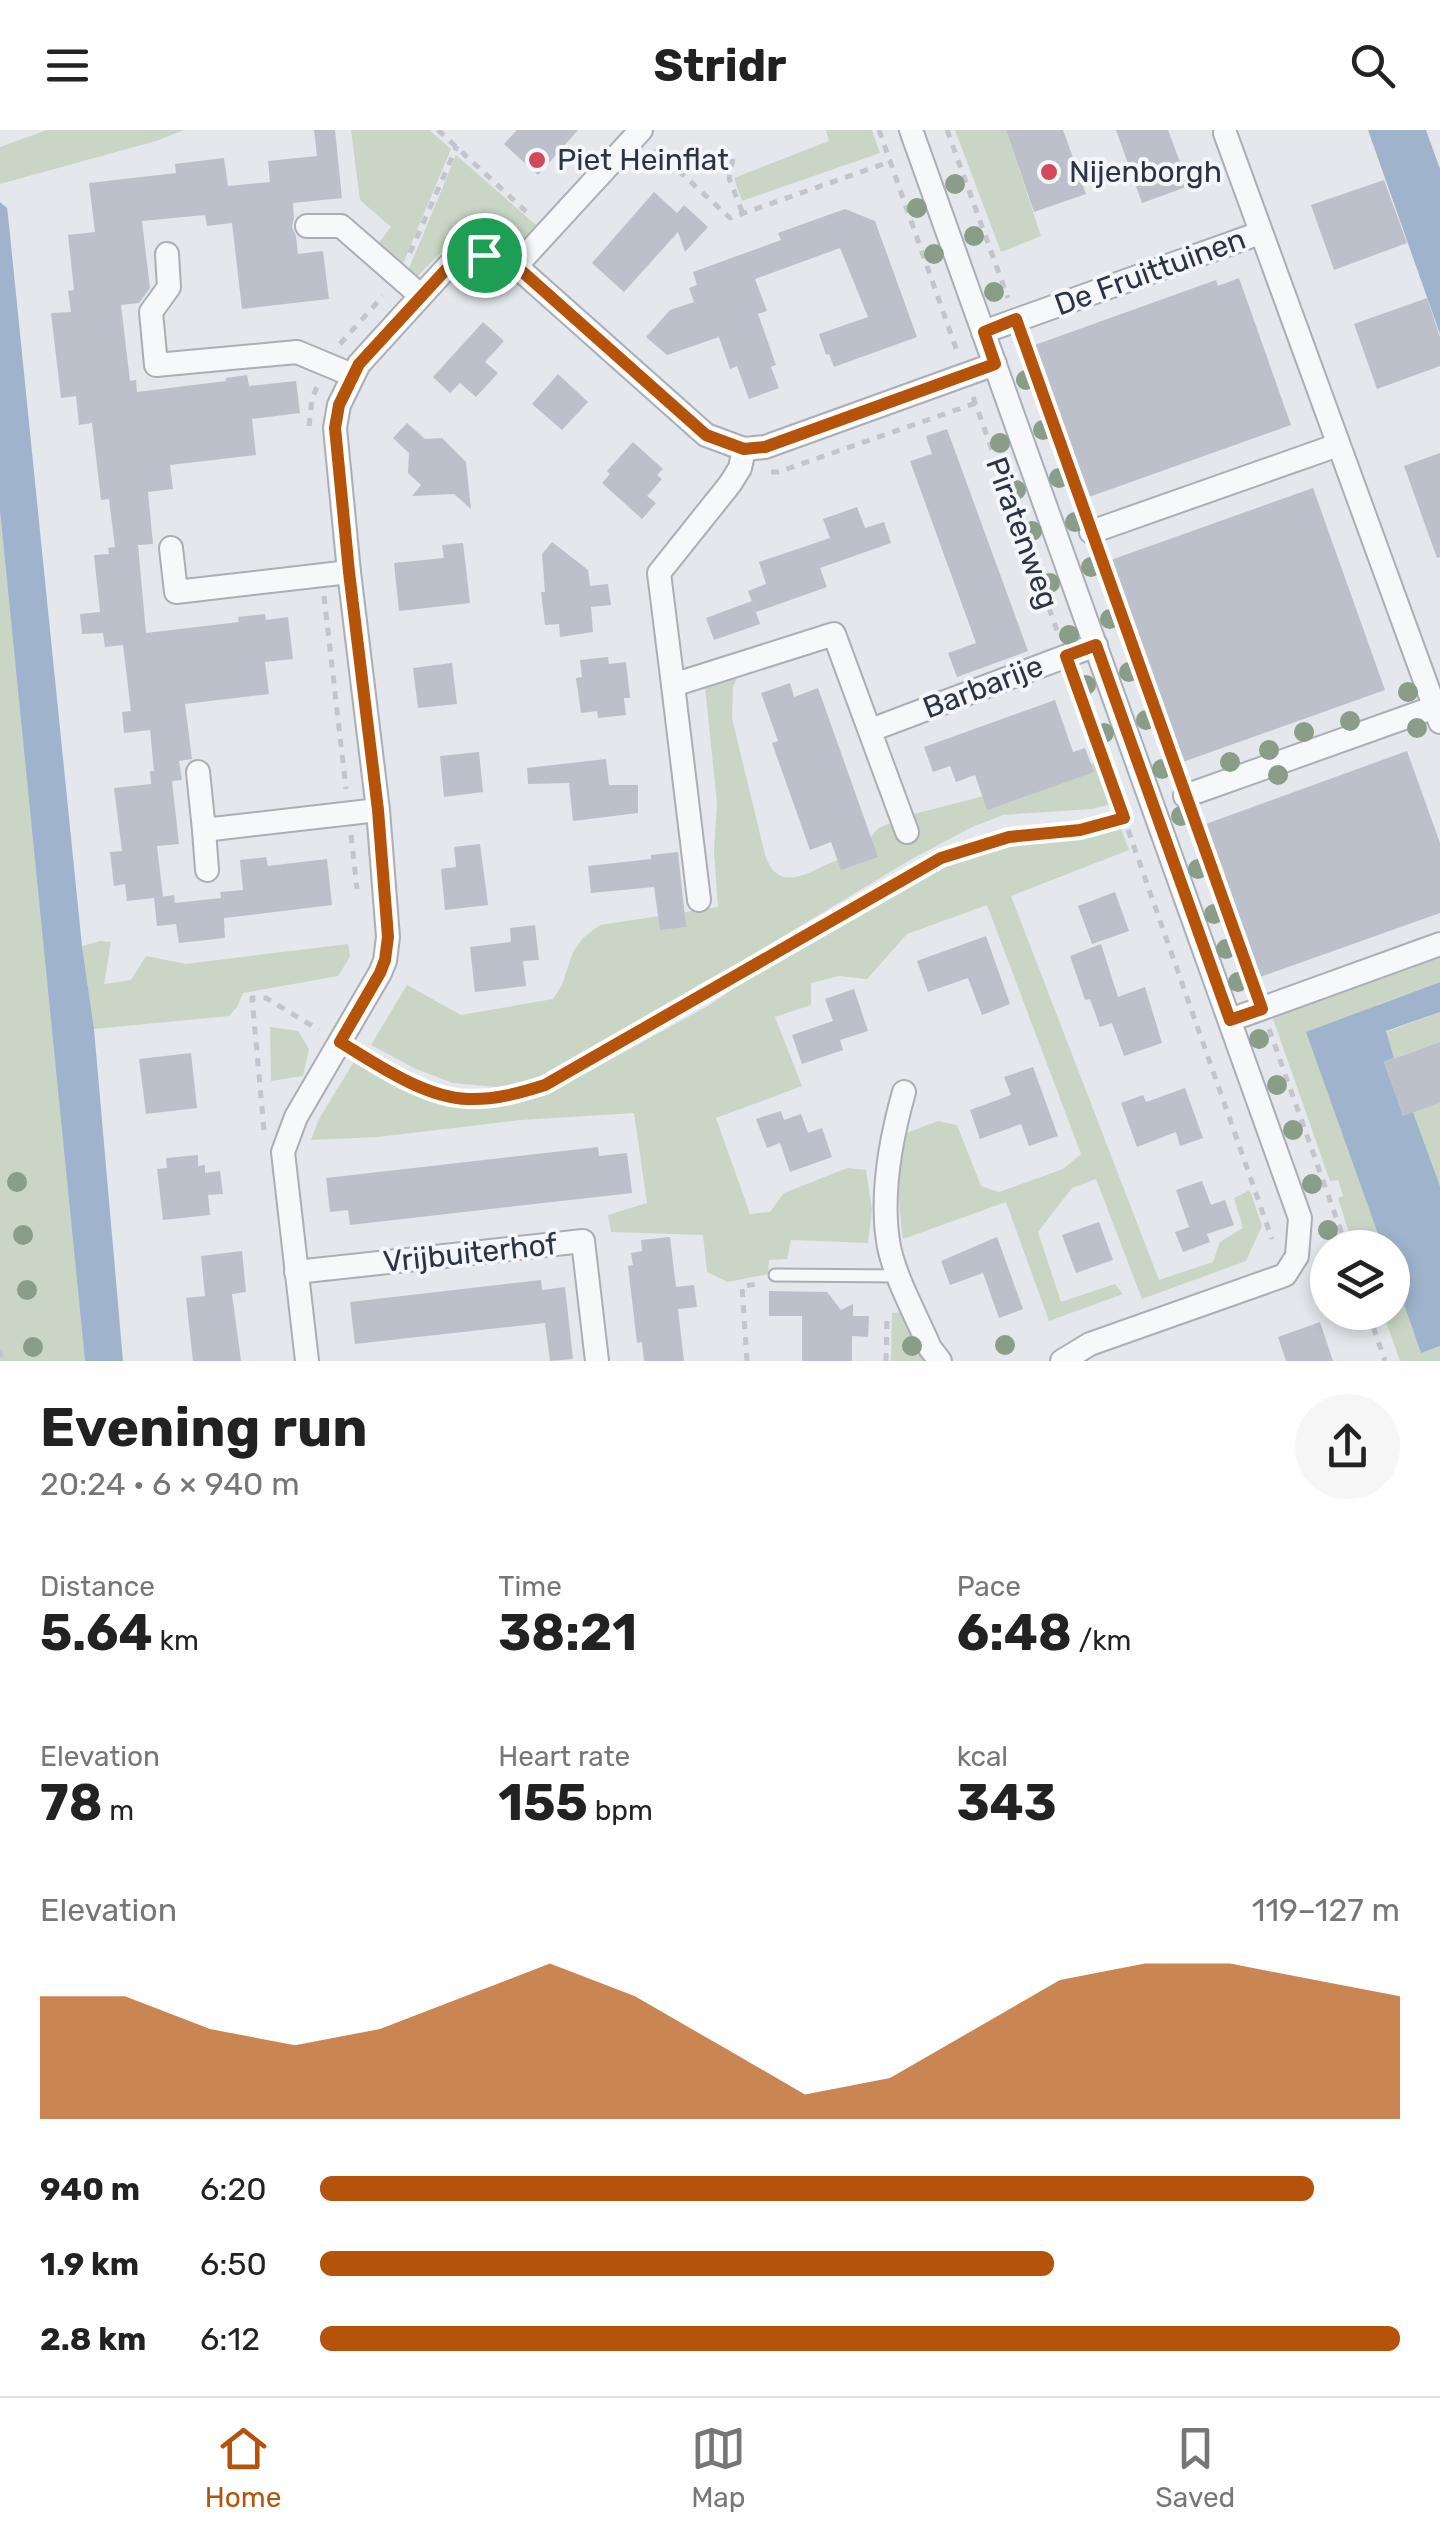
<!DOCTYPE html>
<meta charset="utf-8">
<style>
:root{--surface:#fff;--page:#f6f6f6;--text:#222;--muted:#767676;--line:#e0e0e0;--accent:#b45309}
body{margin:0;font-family:Rubik,sans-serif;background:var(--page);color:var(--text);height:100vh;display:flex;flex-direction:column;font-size:38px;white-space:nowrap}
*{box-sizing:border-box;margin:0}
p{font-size:32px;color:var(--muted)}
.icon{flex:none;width:55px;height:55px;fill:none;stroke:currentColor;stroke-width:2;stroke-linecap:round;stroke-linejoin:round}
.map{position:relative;height:1231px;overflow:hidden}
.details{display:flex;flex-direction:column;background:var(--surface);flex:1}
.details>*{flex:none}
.controls{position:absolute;left:1310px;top:1100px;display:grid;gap:20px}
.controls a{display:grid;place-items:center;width:100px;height:100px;border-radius:50%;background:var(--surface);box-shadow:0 5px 15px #0003;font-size:50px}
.pin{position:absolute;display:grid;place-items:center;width:85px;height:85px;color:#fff;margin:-42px;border:5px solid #fff;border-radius:50%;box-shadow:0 2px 10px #0007}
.round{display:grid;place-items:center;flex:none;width:105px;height:105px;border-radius:52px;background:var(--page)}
.overview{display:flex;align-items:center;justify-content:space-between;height:170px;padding:0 40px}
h1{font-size:55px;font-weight:700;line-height:75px}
.stats{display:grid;grid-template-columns:repeat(3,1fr);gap:15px;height:170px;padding:10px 40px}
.stats div{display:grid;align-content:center}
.stats b{font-size:50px;font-weight:700}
.stats small{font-size:28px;font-weight:400}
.stats p{font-size:28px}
.chart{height:280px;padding:20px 40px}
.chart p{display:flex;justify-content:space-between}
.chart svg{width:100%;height:180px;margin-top:10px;fill:var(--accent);opacity:.7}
ul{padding:0 40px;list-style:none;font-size:32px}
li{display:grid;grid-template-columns:160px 120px 1fr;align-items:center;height:75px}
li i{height:25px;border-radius:12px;background:var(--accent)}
header{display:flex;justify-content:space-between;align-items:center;height:130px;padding:0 40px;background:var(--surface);font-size:45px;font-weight:700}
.dock{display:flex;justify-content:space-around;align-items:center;height:140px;border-top:2px solid var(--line);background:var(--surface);font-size:28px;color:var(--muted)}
.dock a{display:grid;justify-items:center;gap:5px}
.dock .on{color:var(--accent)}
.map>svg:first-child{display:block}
.green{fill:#c9d6c5}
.water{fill:#9fb4cc}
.building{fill:#bbc0ca}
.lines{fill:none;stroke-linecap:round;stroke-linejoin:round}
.lane-casing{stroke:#a9aeb7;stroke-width:15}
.street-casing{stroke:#a9aeb7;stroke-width:26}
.path{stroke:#c2c5cb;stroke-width:5;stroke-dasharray:8 8;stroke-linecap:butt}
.lane{stroke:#f7f8fa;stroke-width:11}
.street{stroke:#f7f8fa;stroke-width:22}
.tree{fill:#899d89}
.route-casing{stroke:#fff;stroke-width:20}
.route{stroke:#b45309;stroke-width:12}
.poi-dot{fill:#d1495b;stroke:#f4f6f9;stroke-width:4}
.labels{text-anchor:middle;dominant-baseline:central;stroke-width:8;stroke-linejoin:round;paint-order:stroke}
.poi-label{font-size:30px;fill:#2b3445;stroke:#f4f6f9;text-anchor:start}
.street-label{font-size:30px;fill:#2b3445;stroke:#f4f6f9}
</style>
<header><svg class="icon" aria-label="menu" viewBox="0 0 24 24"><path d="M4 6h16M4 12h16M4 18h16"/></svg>Stridr<svg class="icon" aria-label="search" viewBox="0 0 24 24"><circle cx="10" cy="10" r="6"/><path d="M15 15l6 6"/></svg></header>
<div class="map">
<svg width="1440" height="1231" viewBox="0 0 1440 1231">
<rect width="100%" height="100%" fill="#e4e7ec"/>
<g class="green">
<polygon points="47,0 184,0 156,11 0,54 0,17"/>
<polygon points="351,0 429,0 451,19 402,136 377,115 391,97 360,70"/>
<polygon points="826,0 872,0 880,23 742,71 734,48 829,11"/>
<polygon points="955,0 1006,0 1041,106 1001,122"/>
<path d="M456 25 536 95 517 117C464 95 452 110 416 148L408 141Z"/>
<polygon points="0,381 85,1231 0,1231"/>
<path d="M741 536 733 558 732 588 765 725C778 762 804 745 830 733 839 729 851 726 859 720 868 714 872 702 881 697 891 692 901 692 910 685L1031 654 1100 631 1115 673 1092 679 1003 685 970 698 910 730 727 840 698 855 688 863 543 949 507 958 453 953 416 939 371 915 407 855 461 885 553 869 562 855 573 822 583 808 600 795 718 777 714 722 717 673 704 547Z"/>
<path d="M1119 693 1129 720 1011 766 1159 1150 1213 1132 1220 1112 1243 1098 1234 1068 1250 1060 1262 1096 1246 1131 1142 1169 1096 1049 1072 1058 1038 1102 1061 1172 1115 1154 1123 1164 1049 1191 1006 1072 903 1109C898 1074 897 1040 901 1005L938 991 957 995 981 1056 999 1062 1063 1039 1081 1024 987 775 907 804 867 849 839 846 811 853V875L775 887 802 956 716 988 750 1084 770 1082 784 1063 847 1038 866 1040 872 1080 868 1113 791 1110 787 1129 769 1130 768 1144 728 1152 707 1142 703 1105 611 1102 608 1085 647 1073 634 983 521 990 378 1007 311 1010 319 989 356 928 404 955 448 968 485 975 522 970 588 942 708 876 777 829 842 793 909 750 942 733 1014 712 1092 702Z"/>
<polygon points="100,811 111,812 104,854 131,850 146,826 186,834 348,814 350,827 338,846 243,863 237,877 229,886 94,899 82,816"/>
<polygon points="1440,827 1440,852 1377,875 1382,1116 1358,1117 1350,1106 1338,1068 1343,1066 1338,1050 1330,1051 1272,886"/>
<polygon points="1440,882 1440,912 1394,928 1386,902"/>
<polygon points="270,897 298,901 309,919 303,946 271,951"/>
<polygon points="1440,973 1440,1056 1413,982"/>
<polygon points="1393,1143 1421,1222 1440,1216 1440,1231 1400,1231 1383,1183 1392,1182"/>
<polygon points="905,1182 927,1231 891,1231 892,1183"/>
</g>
<g class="water">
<polygon points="1368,0 1426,0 1440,39 1440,204"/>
<polygon points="0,72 7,78 8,85 82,816 94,899 123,1231 85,1231 0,381"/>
<polygon points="1440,852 1440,882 1386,901 1394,928 1384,932 1403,985 1413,982 1440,1056 1440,1216 1421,1223 1393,1143 1392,1118 1380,1117 1382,1115 1306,902"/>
</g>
<g class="building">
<polygon points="314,0 335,0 342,68 293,73 294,88 292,97 296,106 298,124 323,121 329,169 242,179 232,93 207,96 205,85 142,91 150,158 139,173 121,175 130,251 136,250 137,262 226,251 226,248 247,245 249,256 296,251 300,283 252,289 256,325 170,335 173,359 148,362 153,414 138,415 146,503 239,492 238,487 265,484 266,490 288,487 293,529 265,532 269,564 185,574 192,629 179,631 182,650 172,651 179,714 157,716 163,767 127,771 125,754 114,756 110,722 122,721 114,658 151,654 150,641 154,641 150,600 124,603 122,582 131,581 123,515 105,517 103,503 82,504 80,484 100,482 94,425 109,424 108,418 115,417 109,369 101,370 92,293 79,295 76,266 61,268 51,183 71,182 68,161 74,160 68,105 95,102 89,53 176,43 175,34 224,28 228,56 270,52 268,31 317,26"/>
<polygon points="517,0 578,0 538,45 504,14"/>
<polygon points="1006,0 1063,0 1086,64 1034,82"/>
<polygon points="1116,0 1168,0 1189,56 1142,73"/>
<polygon points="1384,50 1407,113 1334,140 1311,75"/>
<polygon points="654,62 677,83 684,75 708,97 685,122 678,102 624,162 592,133"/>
<polygon points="845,79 875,91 917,207 834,237 829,224 826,225 819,204 868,187 840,118 755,149 767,181 758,184 776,235 771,237 779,258 749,269 737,236 730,239 719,207 667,225 646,207 670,180 694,172 689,158 697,155 693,142 781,110 778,103"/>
<polygon points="1239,148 1291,295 1086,368 1032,216 1216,150 1218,156"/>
<polygon points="1427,168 1440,207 1440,236 1377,259 1354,194"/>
<polygon points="483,192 504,211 485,232 498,243 476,267 460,253 450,263 433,247"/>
<polygon points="558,244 588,272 562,300 532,274"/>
<polygon points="407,293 425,309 442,308 466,332 471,379 454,364 412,366 421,355 408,343 409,323 393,308"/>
<polygon points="947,299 1028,521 957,547 948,523 976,513 910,331 932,324 926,306"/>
<polygon points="633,312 663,339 657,345 662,349 647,366 656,373 642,389 602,353 610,344 607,341"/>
<polygon points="1440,323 1440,427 1437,428 1404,336"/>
<polygon points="1313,358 1385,560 1180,633 1108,431"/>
<polygon points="857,377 865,398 884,392 891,413 820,438 827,457 756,482 748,461 766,454 759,432 830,408 823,389"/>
<polygon points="552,412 588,440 590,456 608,454 611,475 591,477 593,502 560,507 559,494 545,495 541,462 545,462 542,424"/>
<polygon points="463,413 470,473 399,481 394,433 444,428 442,415"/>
<polygon points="752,471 760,494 714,510 706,488"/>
<polygon points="608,527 609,534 626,532 630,568 624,568 626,585 598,588 597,581 581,583 576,548 582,547 580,530"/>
<polygon points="452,533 457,574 418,578 413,538"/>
<polygon points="790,553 794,567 818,558 878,727 841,740 831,712 810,720 772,613 778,611 761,563"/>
<polygon points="1055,570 1073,622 1085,618 1094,642 987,680 975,645 956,652 950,636 933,642 924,617"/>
<polygon points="1407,621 1440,713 1440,783 1257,848 1203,695"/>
<polygon points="479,622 483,662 444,667 440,626"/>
<polygon points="606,629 609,655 638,655 638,683 573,691 569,653 528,654 527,638"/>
<polygon points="480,714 488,775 445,780 441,739 456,737 454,717"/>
<polygon points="678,722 686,797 660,800 654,757 591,763 588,736 651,729 651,725"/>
<polygon points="266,727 268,736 327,729 332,775 224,788 225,808 179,813 176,794 157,796 154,768 174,765 175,773 221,768 220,762 243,760 240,730"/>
<polygon points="1115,762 1129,801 1092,814 1078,776"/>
<polygon points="535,795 539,830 523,831 526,856 475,862 470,817 511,812 510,798"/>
<polygon points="986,806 1010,874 982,885 968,848 928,862 917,831"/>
<polygon points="1101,814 1118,867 1145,857 1162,913 1124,926 1112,893 1100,897 1090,869 1085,870 1070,826"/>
<polygon points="854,859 868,901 840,910 843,920 802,934 792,905 833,891 825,869"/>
<polygon points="1440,912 1440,973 1403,986 1384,932"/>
<polygon points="191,923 197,978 146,984 139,929"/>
<polygon points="1033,937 1058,1006 1029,1016 1021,994 980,1009 970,980 1011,965 1004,947"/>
<polygon points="1185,958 1203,1008 1180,1016 1176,1002 1137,1017 1121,973 1143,965 1146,972"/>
<polygon points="781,981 784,990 801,984 808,1003 822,998 832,1027 790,1042 780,1013 767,1018 756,989"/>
<polygon points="598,1017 599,1026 627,1023 632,1063 350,1095 348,1080 330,1082 326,1048"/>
<polygon points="198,1025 198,1036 205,1035 205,1043 220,1041 223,1064 208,1065 210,1085 163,1090 157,1039 167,1038 166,1028"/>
<polygon points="1202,1051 1211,1075 1225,1070 1234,1095 1207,1104 1210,1112 1183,1122 1175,1102 1189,1097 1176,1060"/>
<polygon points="1099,1092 1113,1130 1076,1143 1062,1105"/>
<polygon points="670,1107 676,1157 694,1155 697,1177 678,1179 684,1231 644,1231 642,1212 637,1213 628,1136 633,1135 631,1123 642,1121 641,1110"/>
<polygon points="997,1107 1023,1179 999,1188 983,1143 950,1155 941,1131"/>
<polygon points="242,1121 246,1162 232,1164 241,1231 193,1231 186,1168 205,1166 201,1126"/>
<polygon points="541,1150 542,1160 565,1157 573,1229 550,1231 545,1193 355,1214 350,1172"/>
<polygon points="769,1161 827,1162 841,1180 853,1174 853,1186 869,1186 868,1207 852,1206 852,1231 802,1231 802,1186 769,1186"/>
<polygon points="1320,1192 1333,1231 1286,1231 1278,1207"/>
</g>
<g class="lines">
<g class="lane-casing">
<polyline id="lane" points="775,1145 899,1146"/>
</g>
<g class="street-casing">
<g id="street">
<polyline points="911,0 1300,1088 1297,1126 1285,1145 1090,1214 1062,1231"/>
<polyline points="1225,3 1440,592"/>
<polyline points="307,96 341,96 420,165"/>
<polyline points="167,124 169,157 151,182 156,235 297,222 352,245"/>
<polyline points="516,136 641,0"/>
<polyline points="983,202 1260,103"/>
<polyline points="744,319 740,338 730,354 659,443 673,555 834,504 907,702"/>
<polyline points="1091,402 1338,315"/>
<polyline points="171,418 176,462 349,442"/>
<polyline points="673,555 699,770"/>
<polyline points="871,600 1096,515"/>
<polyline points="198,642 204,700 378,680"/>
<polyline points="1185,666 1435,577"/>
<polyline points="204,700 207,740"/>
<polyline points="1230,890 1440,814"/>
<path d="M904 962C891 1008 880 1068 889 1117 896 1150 917 1187 930 1218L940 1231"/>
<polyline points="296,1142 583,1111 597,1231"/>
<polyline points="307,1231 283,1022 296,987 380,843 385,831 388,807 378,680 349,442 335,298 339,275 359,234 451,133 485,125 516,136 706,305 744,319 765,317 995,234"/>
</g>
</g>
<g class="path">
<polyline points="438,0 531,86"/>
<polyline points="879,0 958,224"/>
<polyline points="947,0 1008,168"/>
<polyline points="655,19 730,88 892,31"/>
<polyline points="733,29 729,48 743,84"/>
<polyline points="410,123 457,16"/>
<polyline points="1024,211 1084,380"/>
<polyline points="340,214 383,166"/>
<polyline points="973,267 1059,506"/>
<polyline points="309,296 312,269 318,254"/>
<polyline points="771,342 778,342 976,273"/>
<polyline points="1099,424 1177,644"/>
<polyline points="324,466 346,659"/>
<polyline points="1075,549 1272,1109"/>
<polyline points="1192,688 1253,856"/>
<polyline points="351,705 357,759"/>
<polyline points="1269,899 1347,1118"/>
<path d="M359 923C391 942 429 967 467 969 494 971 520 963 545 955L941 728 1009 707 1080 699 1125 687"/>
<polyline points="264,1000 252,868 266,868 319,900"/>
<polyline points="1368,1182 1385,1231"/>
<polyline points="0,1219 1,1231"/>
<polyline points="747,1231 742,1156 759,1154"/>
<polyline points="886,1231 887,1184"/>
</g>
<use href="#lane" class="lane"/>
<use href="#street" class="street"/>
</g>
<g class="tree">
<circle cx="955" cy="54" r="10"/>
<circle cx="917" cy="78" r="10"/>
<circle cx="974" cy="106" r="10"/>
<circle cx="934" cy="124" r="10"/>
<circle cx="994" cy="162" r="10"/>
<circle cx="1026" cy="250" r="10"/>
<circle cx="1043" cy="300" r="10"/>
<circle cx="1000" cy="313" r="10"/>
<circle cx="1059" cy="348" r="10"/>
<circle cx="1016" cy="360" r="10"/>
<circle cx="1075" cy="392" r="10"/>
<circle cx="1032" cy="401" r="10"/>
<circle cx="1091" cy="437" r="10"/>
<circle cx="1050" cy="453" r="10"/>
<circle cx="1110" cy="489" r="10"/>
<circle cx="1069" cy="505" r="10"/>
<circle cx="1129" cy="542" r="10"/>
<circle cx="1086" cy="555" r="10"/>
<circle cx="1408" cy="562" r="10"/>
<circle cx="1146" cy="590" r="10"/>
<circle cx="1350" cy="591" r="10"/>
<circle cx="1417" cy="598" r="10"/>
<circle cx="1304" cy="602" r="10"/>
<circle cx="1104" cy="603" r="10"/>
<circle cx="1269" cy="620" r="10"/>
<circle cx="1230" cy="632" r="10"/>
<circle cx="1162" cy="639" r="10"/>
<circle cx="1278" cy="645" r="10"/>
<circle cx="1181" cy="686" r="10"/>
<circle cx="1198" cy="739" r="10"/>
<circle cx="1214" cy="784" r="10"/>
<circle cx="1226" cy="819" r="10"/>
<circle cx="1238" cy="852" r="10"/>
<circle cx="1259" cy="909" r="10"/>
<circle cx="1277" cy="955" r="10"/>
<circle cx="1293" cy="1000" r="10"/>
<circle cx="17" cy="1052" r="10"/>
<circle cx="1312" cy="1054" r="10"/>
<circle cx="1328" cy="1100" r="10"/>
<circle cx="23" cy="1105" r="10"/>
<circle cx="27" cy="1160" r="10"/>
<circle cx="1005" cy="1215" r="10"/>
<circle cx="912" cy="1216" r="10"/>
<circle cx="33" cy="1217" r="10"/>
</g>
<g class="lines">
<g class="route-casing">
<path id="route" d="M484 125 516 136 706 305 744 319 765 317 995 234 984 202 1016 189 1262 879 1230 890 1096 515 1066 526 1124 688 1080 700 1009 707 941 728 545 955C520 963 495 970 468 969 425 968 376 934 340 912L380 843 385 830 388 807 378 680 349 442 335 298 339 275 359 234 452 133Z"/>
</g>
<use href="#route" class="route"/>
</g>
<g class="poi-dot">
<circle cx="537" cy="30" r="10"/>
<circle cx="1049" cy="42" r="10"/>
</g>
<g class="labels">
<g class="poi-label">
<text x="557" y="30">Piet Heinflat</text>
<text x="1069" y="42">Nijenborgh</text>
</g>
<g class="street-label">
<text transform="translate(1150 142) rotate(-20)">De Fruittuinen</text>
<text transform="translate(1022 403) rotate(70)">Piratenweg</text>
<text transform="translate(983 557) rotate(-21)">Barbarije</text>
<text transform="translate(470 1123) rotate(-6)">Vrijbuiterhof</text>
</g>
</g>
</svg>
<div class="controls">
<a><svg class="icon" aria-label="layers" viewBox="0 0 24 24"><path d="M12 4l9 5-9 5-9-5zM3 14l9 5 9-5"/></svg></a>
</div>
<div class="pin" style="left:484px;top:125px;background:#1e9e55"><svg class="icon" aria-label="arrive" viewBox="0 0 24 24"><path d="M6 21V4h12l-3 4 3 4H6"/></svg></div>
</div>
<section class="details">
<div class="overview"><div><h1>Evening run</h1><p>20:24 · 6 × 940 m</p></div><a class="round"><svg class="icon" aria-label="share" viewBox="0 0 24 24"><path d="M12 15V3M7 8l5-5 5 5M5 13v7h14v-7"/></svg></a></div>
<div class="stats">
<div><p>Distance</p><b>5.64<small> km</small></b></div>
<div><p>Time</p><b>38:21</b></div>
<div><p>Pace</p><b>6:48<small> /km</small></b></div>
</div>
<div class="stats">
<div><p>Elevation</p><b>78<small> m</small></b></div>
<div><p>Heart rate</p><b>155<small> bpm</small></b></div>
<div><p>kcal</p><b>343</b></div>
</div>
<div class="chart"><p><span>Elevation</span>119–127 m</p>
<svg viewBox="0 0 160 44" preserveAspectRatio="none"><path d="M0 44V14L10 14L20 22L30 26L40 22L50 14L60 6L70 14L80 26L90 38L100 34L110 22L120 10L130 6L140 6L150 10L160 14V44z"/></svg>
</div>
<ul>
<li><b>940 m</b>6:20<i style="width:92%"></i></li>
<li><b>1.9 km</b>6:50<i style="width:68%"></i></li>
<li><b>2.8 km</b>6:12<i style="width:100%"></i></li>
</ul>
</section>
<nav class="dock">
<a class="on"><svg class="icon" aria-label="home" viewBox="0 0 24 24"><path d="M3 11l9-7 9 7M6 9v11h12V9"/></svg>Home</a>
<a><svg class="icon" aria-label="map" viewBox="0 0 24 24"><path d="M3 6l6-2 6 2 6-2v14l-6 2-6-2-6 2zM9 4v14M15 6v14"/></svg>Map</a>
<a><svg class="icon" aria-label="saved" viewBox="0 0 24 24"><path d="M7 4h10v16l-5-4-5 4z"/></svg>Saved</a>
</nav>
